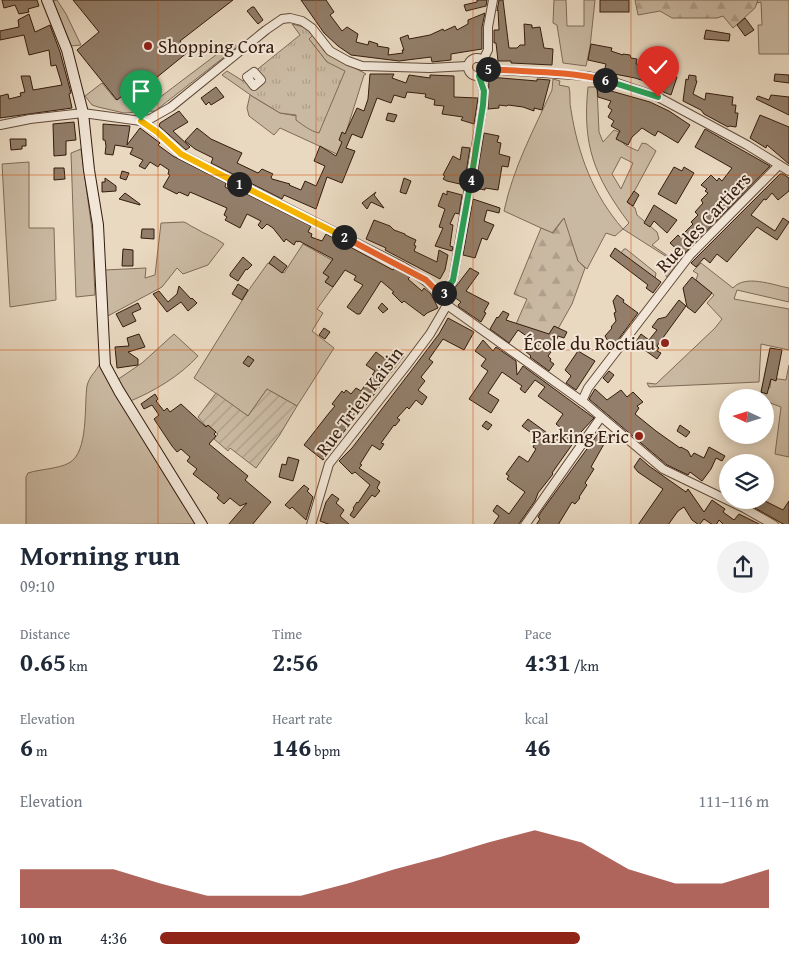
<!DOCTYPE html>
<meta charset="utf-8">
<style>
:root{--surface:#fff;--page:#f2f2f3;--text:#1f2937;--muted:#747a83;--accent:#8f2418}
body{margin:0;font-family:"Gentium Book Plus",serif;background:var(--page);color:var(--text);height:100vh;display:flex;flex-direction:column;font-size:19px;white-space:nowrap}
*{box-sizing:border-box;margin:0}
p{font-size:16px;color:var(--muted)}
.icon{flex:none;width:28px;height:28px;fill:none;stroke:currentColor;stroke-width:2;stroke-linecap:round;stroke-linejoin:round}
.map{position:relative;height:524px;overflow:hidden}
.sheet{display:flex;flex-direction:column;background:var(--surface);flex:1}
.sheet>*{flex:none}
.needle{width:32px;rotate:274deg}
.tools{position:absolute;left:719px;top:389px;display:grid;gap:10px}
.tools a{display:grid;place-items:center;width:55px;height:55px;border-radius:50%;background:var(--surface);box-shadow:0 2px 12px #0003;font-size:25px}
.pin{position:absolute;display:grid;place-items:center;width:42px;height:42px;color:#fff;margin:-51px -21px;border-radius:50% 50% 50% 0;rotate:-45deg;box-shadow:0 0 5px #0007}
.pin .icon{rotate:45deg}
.km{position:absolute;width:25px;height:25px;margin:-12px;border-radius:50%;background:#222;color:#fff;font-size:14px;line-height:25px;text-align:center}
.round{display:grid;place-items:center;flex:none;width:52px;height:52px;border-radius:26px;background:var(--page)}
.overview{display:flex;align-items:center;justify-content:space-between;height:85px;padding:0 20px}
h1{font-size:28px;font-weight:800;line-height:38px}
.metrics{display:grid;grid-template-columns:repeat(3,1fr);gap:8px;height:85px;padding:5px 20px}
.metrics div{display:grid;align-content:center}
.metrics b{font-size:25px;font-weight:800}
.metrics small{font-size:14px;font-weight:400}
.metrics p{font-size:14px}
.chart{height:140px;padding:10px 20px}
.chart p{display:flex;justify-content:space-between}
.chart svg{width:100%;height:90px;margin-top:5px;fill:var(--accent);opacity:.7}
ul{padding:0 20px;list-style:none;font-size:16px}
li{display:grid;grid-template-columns:80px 60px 1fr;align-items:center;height:38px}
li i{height:12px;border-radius:6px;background:var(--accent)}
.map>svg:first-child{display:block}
.grass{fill:#cab9a2;stroke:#7f6a57;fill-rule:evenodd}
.forest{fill:url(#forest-firs);stroke:#7f6a57}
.park{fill:url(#park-tufts);stroke:#7f6a57}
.garden{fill:url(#garden-furrows);stroke:#7f6a57}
.building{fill:#927e6a;stroke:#341b0c}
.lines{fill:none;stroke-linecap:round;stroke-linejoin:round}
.street-casing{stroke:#614a39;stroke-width:10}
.secondary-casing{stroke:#341b0c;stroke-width:12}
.street{stroke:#f1e6d7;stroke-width:8}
.secondary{stroke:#f1e6d7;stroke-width:10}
.split-1-casing{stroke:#fff;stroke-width:10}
.split-2-casing{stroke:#fff;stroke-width:10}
.split-3-casing{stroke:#fff;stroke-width:10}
.split-4-casing{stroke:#fff;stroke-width:10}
.split-5-casing{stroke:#fff;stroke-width:10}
.split-6-casing{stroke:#fff;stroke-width:10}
.split-7-casing{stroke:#fff;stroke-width:10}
.split-1{stroke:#f5b400;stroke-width:6}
.split-2{stroke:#f5b400;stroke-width:6}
.split-3{stroke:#f0652b;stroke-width:6}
.split-4{stroke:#22a559;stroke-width:6}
.split-5{stroke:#22a559;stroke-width:6}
.split-6{stroke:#f0652b;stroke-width:6}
.split-7{stroke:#22a559;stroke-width:6}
.grid{fill:none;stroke:#cd500c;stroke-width:1;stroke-opacity:0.55}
.poi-dot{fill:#8f2418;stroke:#f1e6d7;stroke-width:2}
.labels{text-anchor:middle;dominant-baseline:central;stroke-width:4;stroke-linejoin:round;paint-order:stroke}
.poi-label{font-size:19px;fill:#341b0c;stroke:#f1e6d7;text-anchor:end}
.street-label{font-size:19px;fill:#341b0c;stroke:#f1e6d7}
</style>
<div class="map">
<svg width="789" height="525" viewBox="0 0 789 525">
<defs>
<pattern id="forest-firs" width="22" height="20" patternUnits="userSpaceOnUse" patternTransform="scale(1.25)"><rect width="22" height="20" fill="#cab9a2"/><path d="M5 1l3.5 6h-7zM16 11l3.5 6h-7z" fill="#ae9e8a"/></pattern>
<pattern id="park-tufts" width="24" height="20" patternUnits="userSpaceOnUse" patternTransform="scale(1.25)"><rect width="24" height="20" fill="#cab9a2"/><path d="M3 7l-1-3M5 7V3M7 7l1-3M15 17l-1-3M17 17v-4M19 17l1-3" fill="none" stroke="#ae9e8a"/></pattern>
<pattern id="garden-furrows" width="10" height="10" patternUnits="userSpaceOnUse" patternTransform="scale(1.25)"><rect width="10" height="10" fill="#cab9a2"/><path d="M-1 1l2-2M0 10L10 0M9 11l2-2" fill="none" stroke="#ae9e8a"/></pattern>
</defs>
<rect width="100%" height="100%" fill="#e9d9c1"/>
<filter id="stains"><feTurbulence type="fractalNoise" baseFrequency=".004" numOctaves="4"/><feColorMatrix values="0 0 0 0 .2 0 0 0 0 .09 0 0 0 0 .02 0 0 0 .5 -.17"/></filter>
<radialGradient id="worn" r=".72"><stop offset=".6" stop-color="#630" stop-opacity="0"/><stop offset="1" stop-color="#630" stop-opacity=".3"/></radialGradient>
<g class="grass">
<polygon points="57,0 66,14 81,45 71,46 53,1"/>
<polygon points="554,0 566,0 567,26 584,26 584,0 595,0 590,47 586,66 563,63 557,25 553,23"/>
<polygon points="757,0 789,0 789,54 759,54 758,25 762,25 761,2 757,3"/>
<polygon points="314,34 324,51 366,74 364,75 339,155 280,128 274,135 249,116 247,108 250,95 280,113 297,116 327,62 309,39"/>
<path d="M233 42 237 47 155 111 124 113 98 107 92 105 85 96 102 83 116 100 127 93C133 100 137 101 147 100L150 96 155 99 159 98Z"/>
<path d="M553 79 560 81 559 85 569 87C571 95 569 103 571 110 578 154 593 195 623 229L629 223C594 176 582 145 588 87H597L599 132 603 142 614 130 619 132 617 135 625 145 638 151 642 143 647 144 656 151 628 203 635 208 637 215 657 232 659 239 652 245 678 263 667 277 663 272 667 263V257L623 229 615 236 606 233 587 269 578 261 563 219 552 233 504 211C513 168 534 129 552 90ZM621 157 633 163 621 189 612 174Z"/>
<polygon points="81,149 92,230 95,295 76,297 71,153"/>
<polygon points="29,162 29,228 54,228 56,300 10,307 2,164"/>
<path d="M184 222C189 224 190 226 195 228 204 234 215 237 224 244L208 265 183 274 177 268 162 287 104 318 105 270 146 268 145 278 155 275 161 223Z"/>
<polygon points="303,244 337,263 325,282 333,287 317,309 323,313 312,331 334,348 297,406 267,389 248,416 194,378 248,291 268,263 284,273"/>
<polygon points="624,249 626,249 656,273 655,279 621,253"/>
<path d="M701 263 733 288C745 274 773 285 789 288V302L737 290 734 299 789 309V350L761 344 759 382 649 387 647 383 656 384 715 328 722 319 707 303 714 295 696 280 698 274 693 271Z"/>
<path d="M174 334 198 356C180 376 153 392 128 402L117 380 142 363Z"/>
<path d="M100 363 197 524 26 525V477L28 473C40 469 58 469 69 463 89 452 84 405 87 386 89 376 97 371 100 363Z"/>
<polygon points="789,365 789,457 775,454 781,407 765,401 765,398 760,398 763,386 770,388 771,378 786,380"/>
</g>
<g class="forest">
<polygon points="635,0 758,0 755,8 733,28 723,16 717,18 672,18 660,11 638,15"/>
<polygon points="564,218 578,261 585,268 572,304 550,343 522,333 526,327 516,324 527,299 514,294 541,228 553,233"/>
</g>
<path class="park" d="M292 24 304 27 314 34 309 39 327 62 345 71 319 133C310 131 303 125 296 120V115L280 113 252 96 222 75 227 71 243 81 300 35Z"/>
<polygon class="garden" points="267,389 297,406 279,436 256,468 230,448 228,451 214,439 218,434 206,426 198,417 216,393 248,416"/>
<g class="building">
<polygon points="2,0 37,0 39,6 28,9 29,12 19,14 15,5 4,8"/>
<polygon points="73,0 233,0 180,41 188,52 140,91 136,85 117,100 77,50 99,32"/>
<polygon points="301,0 326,0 334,12 330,15 342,31 347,27 358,34 356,42 368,45 369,41 378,44 377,46 389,48 388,55 403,53 402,50 404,50 400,38 408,35 409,39 430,35 443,29 444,31 455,26 457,30 468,24 468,20 485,13 482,27 482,49 451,54 451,60 432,62 431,57 399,61 351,55 338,46 324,33"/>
<polygon points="477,0 487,0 486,6 466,11 464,5 477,2"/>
<polygon points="499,0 503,0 509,48 517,48 520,45 525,45 524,24 532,25 532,28 540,27 544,48 553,49 552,65 511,63 511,61 498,61 496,43 494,43 494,30 499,30 498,10 497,11"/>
<rect x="600" y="0" width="29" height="12"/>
<polygon points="252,7 254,7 263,20 258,24 247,11"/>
<polygon points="29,14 35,32 50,25 60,52 71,93 69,94 72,108 0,118 0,96 8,94 9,99 21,96 20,93 25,92 21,76 30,76 33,90 62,85 56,65 51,66 49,50 29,55 24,35 0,40 0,31 19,27 18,20"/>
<polygon points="745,18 754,30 745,36 737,25"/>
<polygon points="706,30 730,34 729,41 704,39"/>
<polygon points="591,44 612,48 611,51 623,55 623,54 630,55 631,58 637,59 636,64 646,66 652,74 654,66 657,67 658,62 672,69 670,75 677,77 671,95 661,91 663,87 635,78 604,72 606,64 588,60"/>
<polygon points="370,74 394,74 392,78 406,83 409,75 430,78 430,75 454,76 454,97 478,98 474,124 461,120 463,117 442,114 444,106 434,105 435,100 425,97 426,94 407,92 405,98 394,95 391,103 377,98 362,138 352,134 346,148 355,151 342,183 327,177 316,209 284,195 282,199 211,163 213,158 195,149 185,141 197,128 211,139 242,153 237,163 258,173 262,169 273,174 271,177 272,179 290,184 289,185 301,190 305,181 316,186 325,166 314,161 320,146 336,156 342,142 339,140 342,132 345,134 357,108 364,111 368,99"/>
<polygon points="775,74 789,75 789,83 774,81"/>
<polygon points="689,75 696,76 696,81 697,81 693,94 705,100 706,93 733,97 732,105 736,105 735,113 738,113 736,127 729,126 728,127 704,114 701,110 683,101 686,79 688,80"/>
<polygon points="489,77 537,81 537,79 550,80 542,110 534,108 534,111 523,107 508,105 507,106 499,105 499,108 488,109"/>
<polygon points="216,87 224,97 211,105 209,102 206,105 201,98"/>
<polygon points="597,87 650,102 669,111 690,125 678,143 658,131 655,136 642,128 632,137 628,145 616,139 620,131 611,126 614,121 608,117 612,110 608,107 611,101 598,97"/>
<polygon points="771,95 789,97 789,115 756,99 758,96 769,100"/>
<polygon points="179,111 188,122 173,131 190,147 186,150 159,126 160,123"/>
<polygon points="388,113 397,115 394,122 386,120"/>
<polygon points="760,115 789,127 789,164 767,145 766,148 750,138"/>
<polygon points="74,122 76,140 66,141 66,155 54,156 53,124"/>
<polygon points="103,124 130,126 127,145 140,128 160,143 158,145 173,156 226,183 225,187 243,196 245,193 311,226 308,232 312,234 311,237 322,241 326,234 393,270 394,268 399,271 410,277 408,279 422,291 424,288 431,294 438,308 427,313 424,316 404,301 402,303 392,293 394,292 381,281 360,314 357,314 347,307 363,285 354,280 356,276 345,270 333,287 325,282 329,277 323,273 333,259 299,241 298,242 296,241 294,245 286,239 284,242 273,228 267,224 262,229 258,225 261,221 247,214 240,228 225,220 227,217 224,215 227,208 190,192 188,196 179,192 177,194 163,187 170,175 168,174 169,170 160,164 158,167 150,162 145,169 139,166 143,160 130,154 133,148 115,145 113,155 105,154 106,146 105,140 103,140"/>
<polygon points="705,129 770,166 683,255 670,243 678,235 680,237 693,224 691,222 698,215 695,212 703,203 701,200 708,193 705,191 707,189 701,185 711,175 717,181 719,178 722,181 732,168 695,147"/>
<polygon points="484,133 499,136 497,142 501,143 499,154 510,157 508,167 502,166 498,190 485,188 485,190 475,188"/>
<polygon points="10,139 26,139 26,146 22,146 22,149 11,150"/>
<polygon points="462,147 470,148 464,185 447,181 443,179 445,176 443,175 453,156 460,160"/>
<polygon points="674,167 682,171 684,167 694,173 676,204 658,194"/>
<polygon points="54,168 64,168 65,179 54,180"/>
<polygon points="122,171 129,173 126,180 120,178"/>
<polygon points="780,174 783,174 789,178 789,191 778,200 772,193 766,200 764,199 751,215 775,231 783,218 789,222 777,240 757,227 727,262 717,254 710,263 704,258 696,267 691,263"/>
<polygon points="105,178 116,186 116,191 102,192 102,182 105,182"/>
<polygon points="404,178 411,181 406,194 400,192"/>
<polygon points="447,191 462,195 459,214 455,213 450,224 453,225 450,246 453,247 452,251 435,246 443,228 439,227 445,209 438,206 443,193 447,195"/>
<polygon points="634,191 639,195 633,206 627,202"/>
<polygon points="376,192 374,195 384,208 371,202 367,209 362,203"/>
<polygon points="125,193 140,204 140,205 119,199"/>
<polygon points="473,199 500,208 499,213 487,210 484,221 494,225 487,240 482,238 475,258 463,255"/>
<polygon points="654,205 677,220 667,233 654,221 650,227 644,223"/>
<polygon points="374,220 390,226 394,230 405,234 405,235 416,240 414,245 416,246 414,251 437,262 439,250 448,255 445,270 440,279 385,250 386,248 366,239"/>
<polygon points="142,229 154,229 154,239 141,238"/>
<polygon points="615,248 661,282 653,293 646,288 648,285 610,256"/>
<polygon points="123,249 133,250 133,266 122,266"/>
<polygon points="274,256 287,266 282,273 269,263"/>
<polygon points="243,257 252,265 247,270 246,269 238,281 230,276 230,274"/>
<polygon points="470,268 479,273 466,291 489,303 484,312 486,313 481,322 459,307 458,305 461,302 450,294"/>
<polygon points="692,277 712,293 695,313 687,307 683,288"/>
<polygon points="238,284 248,290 242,300 232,294"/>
<polygon points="179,286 191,299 192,298 197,303 188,311 181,302 167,312 153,294 159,291 168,302 177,294"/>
<polygon points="617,295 624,300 623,302 638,313 612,348 605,336 612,328 611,327 616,321 614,313 616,312 613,301"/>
<polygon points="679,300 686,306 657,346 659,348 657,351 661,353 657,359 635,343 641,334 649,340 657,330 652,327 658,319 666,317"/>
<polygon points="138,303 141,309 132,313 136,321 123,327 116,314"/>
<polygon points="382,303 388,309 383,313 378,308"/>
<polygon points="503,311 509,314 506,320 549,334 554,326 567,332 564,338 558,336 557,339 553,337 546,348 551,352 548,356 551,359 550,361 554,364 549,371 530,357 531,356 525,351 530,344 525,341 528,337 518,330 509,343 490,329 497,317 498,318"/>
<polygon points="448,318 474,332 464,350 443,339 429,359 433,362 421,377 425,381 418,390 427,397 422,405 416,400 409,409 407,407 397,418 400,420 395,426 394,425 381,443 384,444 380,450 372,445 360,464 362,465 359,468 380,482 377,488 380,491 375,497 372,495 354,518 350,515 354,509 353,508 357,502 358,503 370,485 355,472 352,474 339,461 352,448 411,371 439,334"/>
<polygon points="324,328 330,332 325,339 319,335"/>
<polygon points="139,334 145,347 128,352 138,359 138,365 117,368 115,347 129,346 127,338"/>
<polygon points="483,340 493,351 496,347 516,361 517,375 523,366 594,418 581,432 552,473 553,474 538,493 535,501 518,525 493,525 499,516 493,511 497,505 509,514 525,492 507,479 509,476 506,474 519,456 528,462 536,449 533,447 538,438 522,426 528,419 554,438 561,428 556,424 563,414 538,396 545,387 535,380 525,393 520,389 522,386 502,372 488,393 499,400 491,413 469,399 488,371 481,366 486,359 475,351"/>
<polygon points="770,348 782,350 776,381 771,379 767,394 761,392"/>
<polygon points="578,351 595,361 576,390 566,383 571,376 565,370"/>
<polygon points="376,352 389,362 398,352 404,356 362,410 359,414 358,413 323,460 304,445 329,413 335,406 332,404 342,391 344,393 346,390 351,394 356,388 361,391 375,371 366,365"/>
<polygon points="248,356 254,360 249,367 243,363"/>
<polygon points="609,371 614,375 608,383 603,378"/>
<polygon points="595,389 607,400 621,390 627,397 633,392 643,402 637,406 639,408 635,414 656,431 680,448 681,447 688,451 691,457 694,453 704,458 709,447 725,456 722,461 716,458 711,469 702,481 690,472 688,475 667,465 589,399"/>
<polygon points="155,394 158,399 156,401 164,411 167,408 170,412 181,404 206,427 208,425 216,432 214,434 216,436 209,444 248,476 245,480 271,502 252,525 228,525 247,503 240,506 230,498 224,504 217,498 219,495 215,491 193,474 197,469 187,461 190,457 181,449 177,452 172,446 154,419 159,415 152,405 144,409 141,404"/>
<polygon points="486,421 492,425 488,430 482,426"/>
<polygon points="680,425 690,432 686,437 677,431"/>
<polygon points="600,431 608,437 591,467 594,469 585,483 587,485 579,497 580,498 575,504 572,502 558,525 536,525 540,519 538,517 541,512"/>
<polygon points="288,457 299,460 293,481 279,477 282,464 286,465"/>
<polygon points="640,458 649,466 686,492 688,489 704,512 712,500 725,509 723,512 734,520 739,514 761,525 724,525 719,520 716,525 713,525 704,519 699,525 692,520 684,507 678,511 668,525 638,525 663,489 638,472 634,467"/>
<polygon points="304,485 309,489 307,491 313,497 306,520 292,507 290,509 285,505"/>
<polygon points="332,494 339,499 336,503 344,510 340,516 350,525 331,525 320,521 326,502"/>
<polygon points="759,500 763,500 783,510 789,501 789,525 785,525 755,508"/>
</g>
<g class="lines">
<g class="street-casing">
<g id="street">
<circle cx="477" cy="67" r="9"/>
<polyline points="483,60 488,50 488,27 493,0"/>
<polyline points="486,69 587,76 614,82 658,97 747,145 789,171"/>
<polygon points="254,72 261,80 254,86 247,77"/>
<path d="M141 121 157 132 181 154 402 266C420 277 436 286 447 305L586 404 663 469 744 508 774 525"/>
<polyline points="0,125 30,119 83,113 141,121 150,119 171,107 266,30 282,19 290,18 302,21 312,28 330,51 348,61 362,66 430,68 467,66"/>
<polyline points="442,296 453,280 483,105 484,91 479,76"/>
<polyline points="582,401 588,388 690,255 779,165"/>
<polyline points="311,525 329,464 406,366 430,334 447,305"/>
<polyline points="525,525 601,417"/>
</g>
</g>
<g class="secondary-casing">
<polyline id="secondary" points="47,0 67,50 83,113 89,170 98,225 105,365 119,391 202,525"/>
</g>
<use href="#street" class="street"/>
<use href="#secondary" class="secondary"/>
</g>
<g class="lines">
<g class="split-1-casing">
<polyline id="split-1" points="141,121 157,132 181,154 239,184"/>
</g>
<g class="split-2-casing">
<polyline id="split-2" points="239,184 344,237"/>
</g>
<g class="split-3-casing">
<polyline id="split-3" points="344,237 426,280 442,296 444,293"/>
</g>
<g class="split-4-casing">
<polyline id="split-4" points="444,293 453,280 471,180"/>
</g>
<g class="split-5-casing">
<polyline id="split-5" points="471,180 483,105 484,91 479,76 483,74 486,69 488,69"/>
</g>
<g class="split-6-casing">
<path id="split-6" d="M488 69C527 72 567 71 605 80"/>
</g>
<g class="split-7-casing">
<polyline id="split-7" points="605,80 658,97"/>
</g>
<use href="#split-1" class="split-1"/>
<use href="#split-2" class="split-2"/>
<use href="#split-3" class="split-3"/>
<use href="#split-4" class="split-4"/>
<use href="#split-5" class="split-5"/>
<use href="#split-6" class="split-6"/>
<use href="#split-7" class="split-7"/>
</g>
<path class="grid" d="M158 0V525M316 0V525M473 0V525M631 0V525M0 175H789M0 350H789"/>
<g class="poi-dot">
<circle cx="148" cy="46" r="5"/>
<circle cx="665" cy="343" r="5"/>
<circle cx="639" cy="436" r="5"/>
</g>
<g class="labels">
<g class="poi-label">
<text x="158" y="46" text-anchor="start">Shopping Cora</text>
<text x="655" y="343">École du Roctiau</text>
<text x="629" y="436">Parking Eric</text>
</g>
<g class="street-label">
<text transform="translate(703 222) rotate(-47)">Rue des Cartiers</text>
<text transform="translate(359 401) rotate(-53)">Rue Trieu Kaisin</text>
</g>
</g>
<rect width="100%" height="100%" filter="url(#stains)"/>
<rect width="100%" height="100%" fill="url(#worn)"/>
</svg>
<div class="tools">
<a><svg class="needle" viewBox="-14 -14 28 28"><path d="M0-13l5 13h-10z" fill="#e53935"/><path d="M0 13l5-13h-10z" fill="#747a83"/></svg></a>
<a><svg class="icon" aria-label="layers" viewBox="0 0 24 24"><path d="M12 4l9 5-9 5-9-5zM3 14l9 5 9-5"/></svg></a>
</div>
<div class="pin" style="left:141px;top:121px;background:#1e9e55"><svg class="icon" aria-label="arrive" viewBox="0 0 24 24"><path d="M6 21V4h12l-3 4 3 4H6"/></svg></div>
<div class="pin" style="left:658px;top:97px;background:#d93025"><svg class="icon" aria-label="check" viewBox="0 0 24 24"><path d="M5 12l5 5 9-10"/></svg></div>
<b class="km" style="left:239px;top:184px">1</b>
<b class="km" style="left:344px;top:237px">2</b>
<b class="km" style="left:444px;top:293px">3</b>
<b class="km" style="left:471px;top:180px">4</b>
<b class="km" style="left:488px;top:69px">5</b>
<b class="km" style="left:605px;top:80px">6</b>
</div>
<section class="sheet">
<div class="overview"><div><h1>Morning run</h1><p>09:10</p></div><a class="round"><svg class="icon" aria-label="share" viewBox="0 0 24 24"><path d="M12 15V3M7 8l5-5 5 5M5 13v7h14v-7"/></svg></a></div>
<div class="metrics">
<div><p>Distance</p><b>0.65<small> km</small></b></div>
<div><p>Time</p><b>2:56</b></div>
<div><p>Pace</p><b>4:31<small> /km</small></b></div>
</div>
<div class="metrics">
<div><p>Elevation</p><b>6<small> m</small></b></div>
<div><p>Heart rate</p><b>146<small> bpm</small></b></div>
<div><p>kcal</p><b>46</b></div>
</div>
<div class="chart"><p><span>Elevation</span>111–116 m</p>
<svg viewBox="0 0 160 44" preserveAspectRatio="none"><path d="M0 44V25L10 25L20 25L30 32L40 38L50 38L60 38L70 32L80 25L90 19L100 12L110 6L120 12L130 25L140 32L150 32L160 25V44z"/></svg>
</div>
<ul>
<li><b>100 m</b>4:36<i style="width:69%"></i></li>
</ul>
</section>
